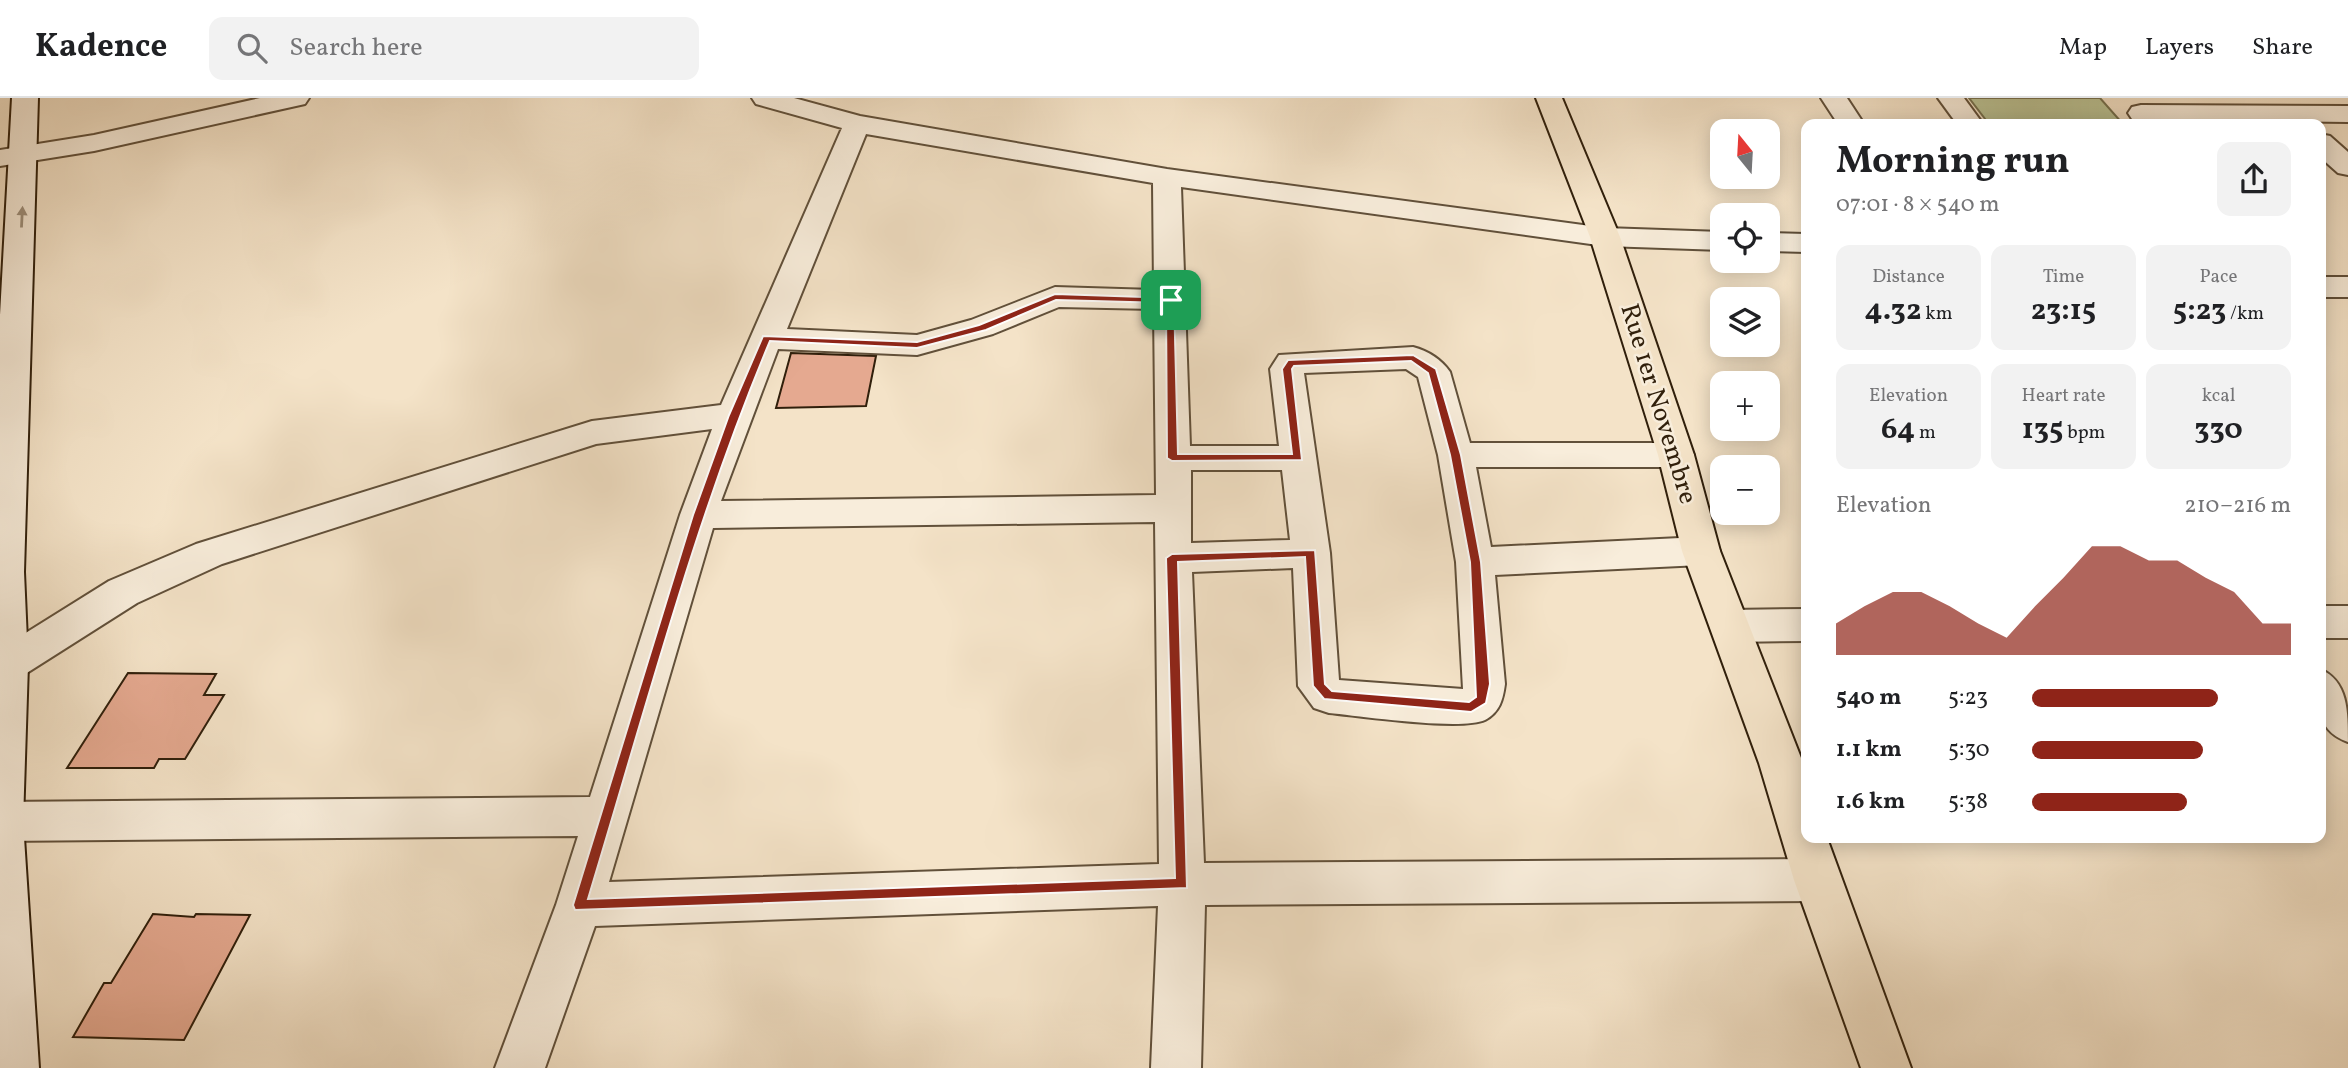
<!DOCTYPE html>
<meta charset="utf-8">
<style>
:root{--surface:#fff;--page:#f2f2f2;--text:#202124;--muted:#757577;--line:#e0e0e0;--accent:#8f2418}
body{margin:0;font-family:Vollkorn,serif;background:var(--page);color:var(--text);height:100vh;display:flex;flex-direction:column;font-size:26px;white-space:nowrap}
*{box-sizing:border-box;margin:0}
p{font-size:23px;color:var(--muted)}
.icon{flex:none;width:38px;height:38px;fill:none;stroke:currentColor;stroke-width:2;stroke-linecap:round;stroke-linejoin:round}
.map{position:relative;flex:1;overflow:hidden}
.panel{position:absolute;left:1801px;top:21px;width:525px;height:724px;display:flex;flex-direction:column;background:var(--surface);border-radius:14px;box-shadow:0 4px 18px #0003}
.panel>*{flex:none}
.needle{width:46px;rotate:342deg}
.tools{position:absolute;left:1710px;top:21px;display:grid;gap:14px}
.tools a{display:grid;place-items:center;width:70px;height:70px;border-radius:14px;background:var(--surface);box-shadow:0 4px 18px #0003;font-size:35px}
.pin{position:absolute;display:grid;place-items:center;width:60px;height:60px;color:#fff;margin:-30px;border-radius:14px;box-shadow:0 4px 10px #0006}
.round{display:grid;place-items:center;flex:none;width:74px;height:74px;border-radius:14px;background:var(--page)}
.headline{display:flex;align-items:center;justify-content:space-between;height:119px;padding:0 35px}
h1{font-size:38px;font-weight:700;line-height:52px}
.stats{display:grid;grid-template-columns:repeat(3,1fr);gap:10px;height:119px;padding:7px 35px}
.stats div{display:grid;align-content:center;border-radius:14px;background:var(--page);text-align:center}
.stats b{font-size:30px;font-weight:700}
.stats small{font-size:19px;font-weight:400}
.stats p{font-size:19px}
.chart{height:196px;padding:14px 35px}
.chart p{display:flex;justify-content:space-between}
.chart svg{width:100%;height:126px;margin-top:7px;fill:var(--accent);opacity:.7}
ul{padding:0 35px;list-style:none;font-size:23px}
li{display:grid;grid-template-columns:112px 84px 1fr;align-items:center;height:52px}
li i{height:18px;border-radius:9px;background:var(--accent)}
header{display:flex;align-items:center;gap:42px;box-sizing:border-box;height:98px;padding:0 35px;background:var(--surface);border-bottom:2px solid var(--line)}
header strong{font-size:33px}
nav{display:flex;gap:38px;margin-inline-start:auto;font-size:24px}
.search{width:490px;height:63px;background:var(--page);display:flex;align-items:center;gap:18px;box-sizing:border-box;padding:0 24px;border-radius:14px;color:var(--muted);font-size:26px}
.map>svg:first-child{display:block}
.green{fill:#bbc496;stroke:#767250;stroke-width:2}
.building{fill:#e5a990;stroke:#301f0b;stroke-width:2}
.lines{fill:none;stroke-linecap:round;stroke-linejoin:round}
.street-casing{stroke:#61503a;stroke-width:4}
.secondary-casing{stroke:#301f0b;stroke-width:4}
.primary-casing{stroke:#301f0b;stroke-width:4}
.street{fill:#f8eddb;fill-rule:evenodd}
.secondary{fill:#f8eddb;fill-rule:evenodd}
.primary{fill:#f4e3c8;fill-rule:evenodd}
.oneway{fill:#9e907d}
.route{fill:#8f2418;stroke:#fff;stroke-width:2;fill-rule:evenodd}
.labels{text-anchor:middle;dominant-baseline:central;stroke-width:5;stroke-linejoin:round;paint-order:stroke}
.street-label{font-size:26px;fill:#301f0b;stroke:#f8eddb}
</style>
<header>
<strong>Kadence</strong>
<div class="search"><svg class="icon" aria-label="search" viewBox="0 0 24 24"><circle cx="10" cy="10" r="6"/><path d="M15 15l6 6"/></svg>Search here</div>
<nav><a>Map</a><a>Layers</a><a>Share</a></nav>
</header>
<div class="map">
<svg width="2348" height="970" viewBox="0 0 2348 970">
<rect width="100%" height="100%" fill="#f4e3c8"/>
<filter id="stains"><feTurbulence type="fractalNoise" baseFrequency=".00286" numOctaves="4"/><feColorMatrix values="0 0 0 0 .2 0 0 0 0 .09 0 0 0 0 .02 0 0 0 .5 -.17"/></filter>
<radialGradient id="worn" r=".72"><stop offset=".6" stop-color="#630" stop-opacity="0"/><stop offset="1" stop-color="#630" stop-opacity=".3"/></radialGradient>
<polygon class="green" points="1969,0 2100,0 2123,26 1989,26"/>
<g class="building">
<polygon points="791,255 876,258 866,308 776,310"/>
<polygon points="128,575 216,576 204,597 224,597 185,661 159,661 154,670 67,670"/>
<polygon points="153,816 194,819 196,816 250,817 184,942 73,939 104,885 111,885"/>
</g>
<g class="lines">
<g class="street-casing">
<g id="street">
<polygon points="260,0 309,0 305,6 296,8 94,53 0,68 0,52 94,37"/>
<path d="M752 0H794L860 18 1167 71 1605 130 1722 134V152L1605 148 1181 89 1190 348H1279L1270 271 1279 257 1413 249C1428 253 1441 261 1450 274L1470 345H1676L1688 348 1694 357 1688 366 1676 369H1476L1491 449 1701 439 1714 443 1720 453 1714 463 1701 467 1495 477 1505 586C1503 601 1500 614 1485 622 1461 633 1360 618 1329 615L1314 610 1298 588 1293 470 1192 474 1204 765 1817 761 1833 767 1840 782 1833 797 1817 803 1205 807 1201 970H1151L1158 808 595 828 545 970H495L556 807 578 738 0 743 1 704 590 699 680 417 712 331 596 346 222 466 137 505 22 578 8 582 0 580V551L109 483 196 446 592 323 721 307 842 30 756 6ZM866 36 1153 85 1154 192 1055 189 971 222 917 237 787 231ZM1059 209 1154 211 1156 397 721 403 778 251 917 257 993 236ZM1406 271 1418 279 1438 357 1456 464 1463 591 1339 582 1330 455 1304 275ZM1191 372H1282L1290 442 1191 445ZM1155 424 1159 766 609 784 713 430Z"/>
<polygon points="1821,0 1847,0 1864,26 1838,26"/>
<polygon points="1938,0 1964,0 1983,26 1957,26"/>
<polygon points="2141,7 2348,8 2348,24 2132,21 2128,15 2132,9"/>
<polygon points="2320,36 2330,38 2348,54 2348,77 2338,75 2320,59"/>
<polygon points="1768,135 1806,136 1806,154 1768,153"/>
<rect x="2320" y="179" width="28" height="20"/>
<rect x="2320" y="508" width="28" height="32"/>
<polygon points="1806,511 1806,543 1730,544 1716,539 1710,528 1716,517 1730,512"/>
<path d="M2320 571C2348 583 2348 613 2348 644 2312 631 2320 603 2320 571Z"/>
</g>
</g>
<g class="secondary-casing">
<polygon id="secondary" points="12,0 38,0 24,474 28,566 23,724 39,970 0,970 0,217"/>
</g>
<g class="primary-casing">
<polygon id="primary" points="1536,0 1562,0 1620,139 1694,357 1720,453 1803,665 1806,676 1806,740 1827,740 1911,970 1861,970 1794,782 1759,665 1682,453 1658,357 1590,139"/>
</g>
<use href="#street" class="street"/>
<use href="#secondary" class="secondary"/>
<use href="#primary" class="primary"/>
</g>
<defs><path id="oneway-solid" d="M-6-.8H1V-3.2L6.5 0L1 3.2V.8H-6Z" transform="scale(1.75)"/></defs>
<use class="oneway" href="#oneway-solid" transform="translate(22 119) rotate(-87)"/>
<path class="route" d="M1055 196 1174 200 1178 356H1292L1282 271 1288 262 1413 257 1436 271 1461 357 1481 464 1490 586 1486 605 1471 614 1324 601 1313 588 1305 459 1178 464 1187 790 575 812 573 807 693 417 729 317 763 238 917 244 979 227ZM1056 202 1166 205 1167 360 1172 363 1302 362 1292 271 1294 268 1411 263 1428 275 1450 357 1470 464 1476 599 1469 604 1332 593 1325 586 1315 452 1172 456 1166 460 1175 780 588 801C645 614 694 424 770 243L917 250 986 232Z"/>
<g class="labels">
<g class="street-label">
<text transform="translate(1658 306) rotate(73)">Rue 1er Novembre</text>
</g>
</g>
<rect width="100%" height="100%" filter="url(#stains)"/>
<rect width="100%" height="100%" fill="url(#worn)"/>
</svg>
<div class="tools">
<a><svg class="needle" viewBox="-14 -14 28 28"><path d="M0-13l5 13h-10z" fill="#e53935"/><path d="M0 13l5-13h-10z" fill="#757577"/></svg></a>
<a><svg class="icon" aria-label="locate" viewBox="0 0 24 24"><circle cx="12" cy="12" r="6"/><path d="M12 2v4M12 18v4M2 12h4M18 12h4"/></svg></a>
<a><svg class="icon" aria-label="layers" viewBox="0 0 24 24"><path d="M12 4l9 5-9 5-9-5zM3 14l9 5 9-5"/></svg></a>
<a>+</a>
<a>−</a>
</div>
<div class="pin" style="left:1171px;top:202px;background:#1e9e55"><svg class="icon" aria-label="arrive" viewBox="0 0 24 24"><path d="M6 21V4h12l-3 4 3 4H6"/></svg></div>
<section class="panel">
<div class="headline"><div><h1>Morning run</h1><p>07:01 · 8 × 540 m</p></div><a class="round"><svg class="icon" aria-label="share" viewBox="0 0 24 24"><path d="M12 15V3M7 8l5-5 5 5M5 13v7h14v-7"/></svg></a></div>
<div class="stats">
<div><p>Distance</p><b>4.32<small> km</small></b></div>
<div><p>Time</p><b>23:15</b></div>
<div><p>Pace</p><b>5:23<small> /km</small></b></div>
</div>
<div class="stats">
<div><p>Elevation</p><b>64<small> m</small></b></div>
<div><p>Heart rate</p><b>135<small> bpm</small></b></div>
<div><p>kcal</p><b>330</b></div>
</div>
<div class="chart"><p><span>Elevation</span>210–216 m</p>
<svg viewBox="0 0 160 44" preserveAspectRatio="none"><path d="M0 44V33L10 27L20 22L30 22L40 27L50 33L60 38L70 27L80 17L90 6L100 6L110 11L120 11L130 17L140 22L150 33L160 33V44z"/></svg>
</div>
<ul>
<li><b>540 m</b>5:23<i style="width:72%"></i></li>
<li><b>1.1 km</b>5:30<i style="width:66%"></i></li>
<li><b>1.6 km</b>5:38<i style="width:60%"></i></li>
</ul>
</section>
</div>
